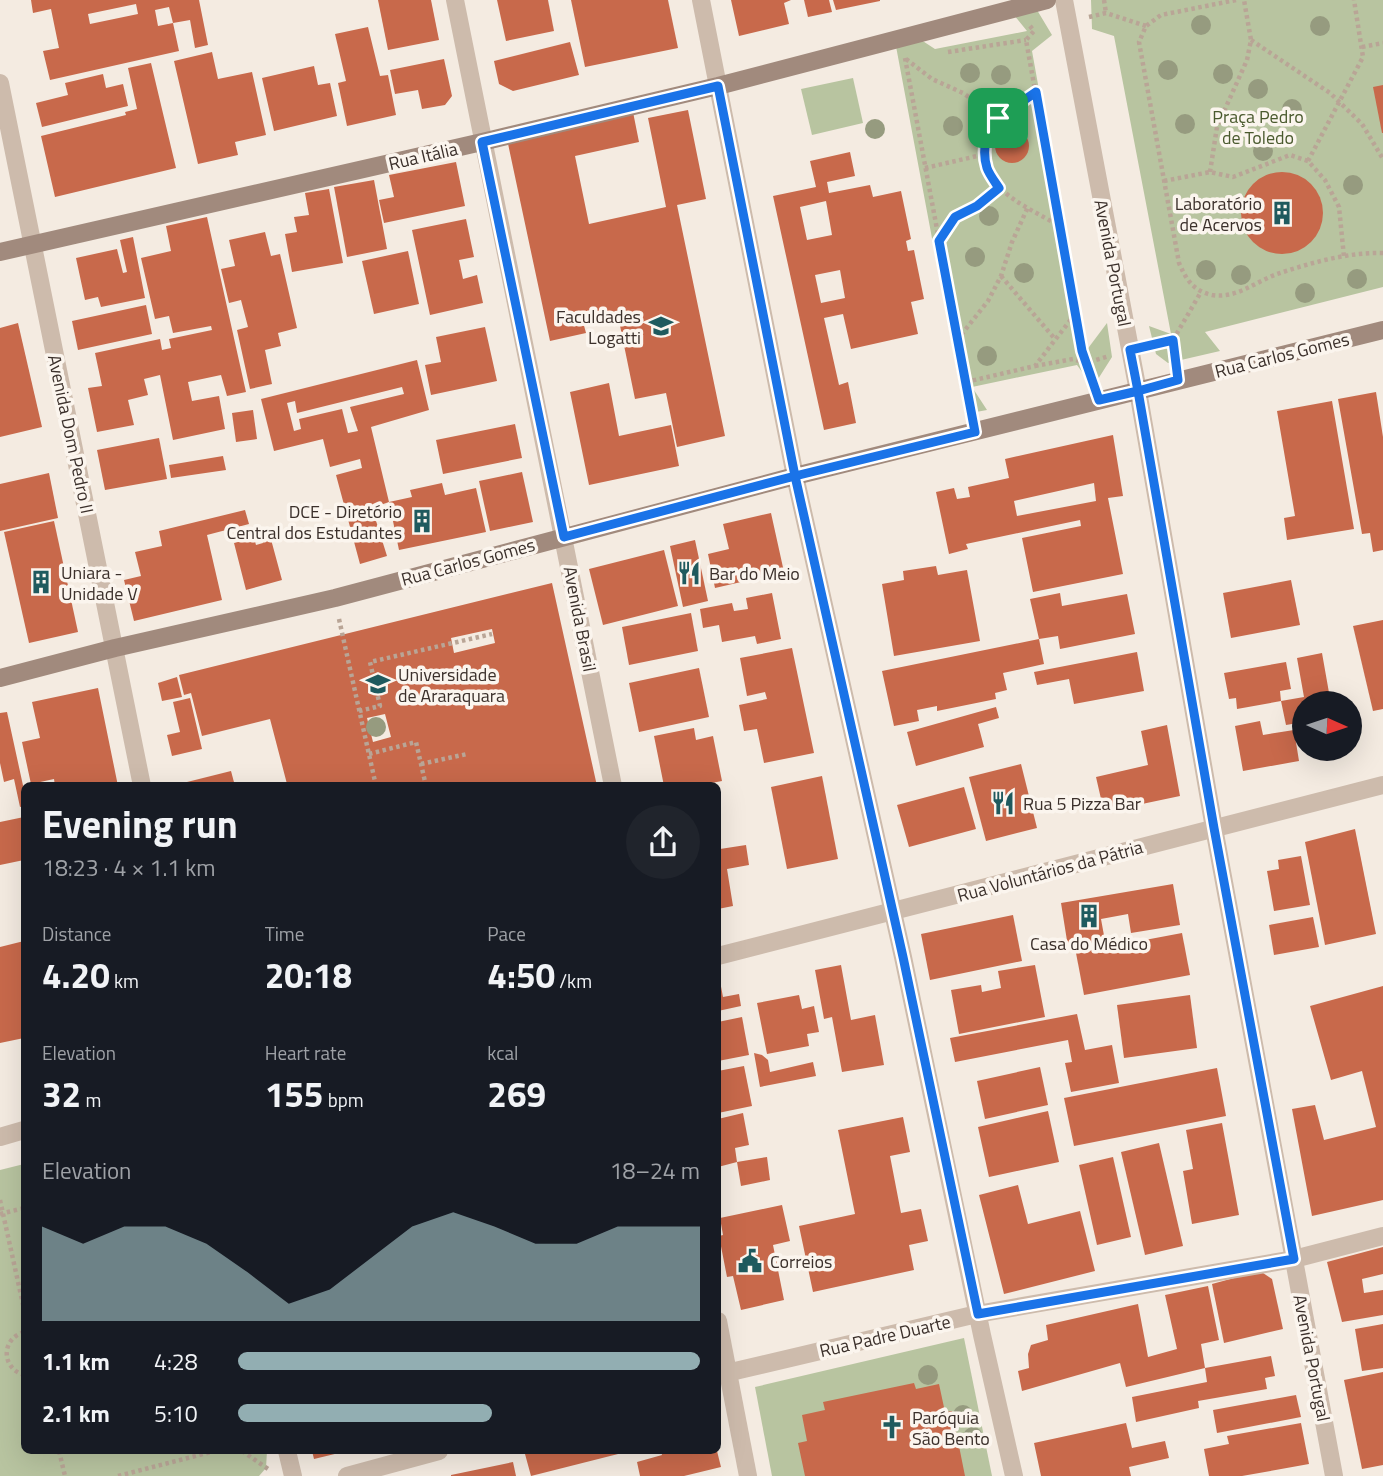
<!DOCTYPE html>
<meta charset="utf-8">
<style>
:root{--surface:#171b24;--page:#20242c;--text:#f1f3f6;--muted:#9ea1a6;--accent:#92aeb2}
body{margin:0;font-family:"Titillium Web",sans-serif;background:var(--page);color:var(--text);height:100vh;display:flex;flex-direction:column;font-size:26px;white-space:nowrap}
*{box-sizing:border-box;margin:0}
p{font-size:23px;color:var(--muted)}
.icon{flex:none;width:38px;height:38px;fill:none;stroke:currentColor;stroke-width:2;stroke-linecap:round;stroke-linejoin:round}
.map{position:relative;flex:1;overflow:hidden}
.panel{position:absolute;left:21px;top:782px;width:700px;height:672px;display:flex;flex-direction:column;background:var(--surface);border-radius:10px;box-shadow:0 7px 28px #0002}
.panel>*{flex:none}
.needle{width:46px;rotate:93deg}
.controls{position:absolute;left:1292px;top:691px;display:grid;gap:14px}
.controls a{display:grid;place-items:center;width:70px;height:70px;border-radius:50%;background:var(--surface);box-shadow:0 7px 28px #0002;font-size:35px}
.pin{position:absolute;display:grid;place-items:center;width:60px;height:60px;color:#fff;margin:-30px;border-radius:14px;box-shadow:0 4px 10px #0006}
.round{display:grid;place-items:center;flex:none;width:74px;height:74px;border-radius:37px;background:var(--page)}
.overview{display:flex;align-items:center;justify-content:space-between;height:119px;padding:0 21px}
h1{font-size:38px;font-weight:700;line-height:52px}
.metrics{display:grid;grid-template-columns:repeat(3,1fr);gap:10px;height:119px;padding:7px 21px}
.metrics div{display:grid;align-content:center}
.metrics b{font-size:35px;font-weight:700}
.metrics small{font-size:19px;font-weight:400}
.metrics p{font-size:19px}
.chart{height:196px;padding:14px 21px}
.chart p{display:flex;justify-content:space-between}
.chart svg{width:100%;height:126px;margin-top:7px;fill:var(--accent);opacity:.7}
ul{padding:0 21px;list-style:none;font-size:23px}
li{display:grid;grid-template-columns:112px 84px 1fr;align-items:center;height:52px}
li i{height:18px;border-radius:9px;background:var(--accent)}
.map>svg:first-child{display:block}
.green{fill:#b8c4a0}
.building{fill:#c8694b;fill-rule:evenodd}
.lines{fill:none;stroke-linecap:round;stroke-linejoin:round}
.path{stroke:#b9a596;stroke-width:4.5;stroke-dasharray:3.5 3.5;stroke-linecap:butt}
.street{stroke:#cdbbac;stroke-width:18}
.secondary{stroke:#a18a7d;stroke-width:18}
.tree{fill:#969b7f}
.route-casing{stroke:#fff;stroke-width:14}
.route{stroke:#1a73e8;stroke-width:9}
.labels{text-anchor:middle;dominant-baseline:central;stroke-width:7;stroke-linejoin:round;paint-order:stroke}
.park-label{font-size:18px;fill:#4a5a2e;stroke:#fbf5ee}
.street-label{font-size:18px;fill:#3b302b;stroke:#fbf5ee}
.poi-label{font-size:18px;fill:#3b302b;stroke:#fbf5ee;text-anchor:start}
</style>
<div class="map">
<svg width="1383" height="1476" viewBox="0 0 1383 1476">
<rect width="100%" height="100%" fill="#f4ebe1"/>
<g class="green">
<polygon points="1091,0 1383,0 1383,287 1205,332 1220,351 1168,363 1156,354 1149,326 1171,334 1114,36 1092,29"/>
<polygon points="1037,10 1052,35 1032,51 1086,351 1107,323 1112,357 1093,387 1077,365 972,387 987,410 965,414 895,41 915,36 935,49 1027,31 1014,15"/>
<polygon points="853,78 863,123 812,135 801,89"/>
<polygon points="24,1164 24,1451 267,1451 266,1468 259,1476 0,1476 0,1170"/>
<polygon points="964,1338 992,1476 772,1476 755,1387"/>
</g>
<g class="building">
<path d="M31 0H199L208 45 195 48 190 20 173 23 169 7 155 10 158 26 173 23 179 51 50 80 43 51 59 48 51 9 33 13ZM136 4 138 14 90 24 88 14Z"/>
<polygon points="378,0 431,0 439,40 388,50"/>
<polygon points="497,0 548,0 554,31 506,41"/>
<polygon points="571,0 668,0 678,48 585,67"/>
<polygon points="731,0 791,0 784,3 789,24 739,36"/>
<polygon points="804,0 829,0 832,12 808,17"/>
<polygon points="833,0 880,0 880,1 836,10"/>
<polygon points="368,27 380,76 388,75 396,115 347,126 338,83 346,81 335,34"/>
<polygon points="570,42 579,75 513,91 499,84 494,61"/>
<polygon points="212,52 218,79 252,72 266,135 235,142 238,155 198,164 174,61"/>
<polygon points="444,59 452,96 445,105 422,109 418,90 395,94 390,70"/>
<polygon points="151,63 176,168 55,197 41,136 126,115 125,112 137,109 128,68"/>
<polygon points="314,66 318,85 330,83 337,116 274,131 262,78"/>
<polygon points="103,74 106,88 123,84 128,106 42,127 36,103 68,95 65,83"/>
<polygon points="1383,85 1383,133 1382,133 1373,87"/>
<polygon points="688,110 706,199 677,205 725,436 677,447 666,393 635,399 617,311 582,318 586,333 550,341 507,139 633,112 639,142 575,156 589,224 666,207 648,118"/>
<circle cx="1012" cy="146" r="17"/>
<path d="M850 152 855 176 827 182 829 193 870 185 873 197 901 191 911 239 906 241 908 251 914 250 924 299 911 302 918 334 851 349 843 314 824 318 839 385 848 382 856 423 824 430 773 196 816 187 810 161ZM826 201 832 235 807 240 800 207ZM840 270 845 298 821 303 815 275Z"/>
<polygon points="456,162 465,206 384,223 379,200 394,197 389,175"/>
<circle cx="1282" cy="213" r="41"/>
<polygon points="374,180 387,249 347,257 334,187"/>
<polygon points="329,189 343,263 292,272 285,234 297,232 294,217 309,215 305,193"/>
<polygon points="207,217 246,392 227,396 221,375 188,382 192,401 219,396 225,429 173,440 160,375 144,379 148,395 128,400 134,425 97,432 88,388 102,386 95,353 160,339 162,350 171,348 169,339 212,330 211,326 173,333 169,316 155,319 141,258 171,251 166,226"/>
<polygon points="466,219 474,257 459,260 463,279 477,275 483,303 430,315 412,230"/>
<polygon points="265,232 271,256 280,254 297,328 278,333 281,346 265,350 272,384 250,389 237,330 248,327 241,300 229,303 221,269 235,266 229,240"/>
<polygon points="133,237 145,298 101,307 98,297 85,300 76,258 117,249 123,273 127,272 120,240"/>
<polygon points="408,251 419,304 374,314 362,261"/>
<polygon points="146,305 152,334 78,350 72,321"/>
<polygon points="18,323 42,427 0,437 0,328"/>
<polygon points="485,327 497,381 431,395 425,365 441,362 436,337"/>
<path d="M417 360 429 410 371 427 389 502 412 497 410 490 442 483 445 495 476 488 486 532 399 550 389 502 372 508 387 556 360 564 336 475 362 468 360 459 330 467 323 439 274 451 261 399ZM402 387 404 394 350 407 358 431 348 433 342 409 299 419 301 429 294 431 287 403 295 401 297 413Z"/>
<polygon points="609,383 619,436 671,425 679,466 589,485 570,392"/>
<polygon points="1376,392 1383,437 1383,550 1373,552 1370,533 1362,534 1338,399"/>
<polygon points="1332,401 1354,529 1287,540 1284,518 1295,516 1277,411"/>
<polygon points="253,410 257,439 236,442 232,413"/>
<polygon points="515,424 522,458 443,474 436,440"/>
<path d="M1113 435 1123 496 1108 498 1123 574 1033 592 1022 538 1081 526 1080 520 966 544 968 549 949 554 936 492 954 488 957 499 970 497 968 487 1009 478 1005 459ZM1094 483 1096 501 1017 516 1014 501Z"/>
<polygon points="159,438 167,479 105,490 97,450"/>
<polygon points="223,456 226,470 171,478 169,465"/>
<polygon points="522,472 533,522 490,531 479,481"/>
<polygon points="49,473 58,518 0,531 0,484"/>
<polygon points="245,510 249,524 207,535 222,600 134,621 124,580 141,576 135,552 162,546 159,531"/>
<polygon points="771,513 784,572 715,588 708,554 729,549 723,524"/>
<polygon points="54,521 78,632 29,643 4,532"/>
<polygon points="269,532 282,580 246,590 234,543 254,538 256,545 263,543 261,534"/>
<polygon points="695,540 708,601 683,607 670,546"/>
<polygon points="664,550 678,606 603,625 589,569"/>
<polygon points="936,566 938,575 967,570 980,641 894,656 882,584 904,580 903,571"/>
<polygon points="1291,580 1300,625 1231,638 1223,593"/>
<path d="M552 583 597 786H303L302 782 287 784 270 719 202 736 191 693 184 695 179 675ZM492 629 495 643 454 653 451 638ZM385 714 391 737 373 742 367 718Z"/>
<polygon points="772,593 781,639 757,644 755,636 722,642 719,625 703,628 700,609 732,603 734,611 748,609 746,598"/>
<polygon points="1060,593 1062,606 1127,594 1135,634 1060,649 1058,636 1039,639 1030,599"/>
<polygon points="691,613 698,651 629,665 622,627"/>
<polygon points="1383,620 1383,709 1373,711 1353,626"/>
<polygon points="1039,639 1044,664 1003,673 1007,690 995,693 996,699 937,711 937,706 917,710 919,721 894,726 882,671"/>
<polygon points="792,648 814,753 764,763 757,729 744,731 739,705 767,699 765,692 747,696 740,658"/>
<polygon points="1137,652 1144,691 1074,704 1069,679 1037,685 1034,672"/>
<polygon points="1322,653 1331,704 1304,704 1304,722 1286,725 1281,701 1304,697 1297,658"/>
<polygon points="1286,662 1291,689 1280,691 1281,701 1237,709 1236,698 1229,699 1224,673"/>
<polygon points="699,668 709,717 639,732 629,683"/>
<polygon points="177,677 182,697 162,701 158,683"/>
<polygon points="98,688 118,786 55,786 54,779 31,784 22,742 40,738 32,702"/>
<polygon points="190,698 202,749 172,756 167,735 180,732 173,702"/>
<polygon points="996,707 999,718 978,724 984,747 916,766 907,732"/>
<polygon points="7,712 24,790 24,806 20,807 14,779 4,782 0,763 0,713"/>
<polygon points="1260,721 1263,735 1294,730 1299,761 1243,771 1235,726"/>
<polygon points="1167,725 1180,796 1104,812 1096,777 1148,765 1141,731"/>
<polygon points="694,728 696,740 713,736 722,781 696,786 664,786 654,736"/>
<polygon points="1021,764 1037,828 986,841 969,777"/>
<polygon points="231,771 235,786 175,786 175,785"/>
<polygon points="822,776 838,859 787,869 771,787"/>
<polygon points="964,787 976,829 909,847 897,805"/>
<polygon points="24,817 24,860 0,865 0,822"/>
<polygon points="1355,829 1376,934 1325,945 1305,842"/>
<polygon points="718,842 720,849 746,845 749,865 727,869 733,906 718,909"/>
<polygon points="1301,856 1310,905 1274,911 1267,871 1279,869 1278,860"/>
<polygon points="1173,884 1180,925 1131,933 1128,914 1101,919 1105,941 1068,947 1061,903"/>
<polygon points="1013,915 1022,961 930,980 921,934"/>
<polygon points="1313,917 1319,947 1274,955 1269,925"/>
<polygon points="1182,933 1190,975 1084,995 1076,953"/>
<polygon points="24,941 24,1038 0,1043 0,947"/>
<polygon points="841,965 851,1020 875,1015 884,1065 842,1072 832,1017 824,1019 815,970"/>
<polygon points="1035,965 1045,1017 959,1034 951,990 981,985 982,992 1001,988 998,971"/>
<polygon points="719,976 723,997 739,994 741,1006 718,1011"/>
<polygon points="1383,986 1383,1200 1312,1216 1292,1109 1315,1105 1324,1140 1376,1127 1362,1071 1331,1080 1310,1006"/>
<polygon points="799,995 802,1009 814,1006 819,1032 807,1034 809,1046 767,1054 757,1003"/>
<polygon points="1190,995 1197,1048 1124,1058 1117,1005"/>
<polygon points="1077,1014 1085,1050 1112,1045 1119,1083 1071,1092 1065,1063 1072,1062 1068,1040 955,1062 950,1038"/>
<polygon points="742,1017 749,1055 718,1061 718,1022"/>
<polygon points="754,1053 762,1055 768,1060 770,1072 813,1062 816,1076 760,1087"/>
<polygon points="744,1066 752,1106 718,1113 718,1071"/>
<polygon points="1040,1067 1048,1105 985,1119 977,1081"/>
<polygon points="1217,1068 1226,1116 1074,1146 1064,1098"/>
<polygon points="1048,1111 1059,1162 989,1177 978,1127"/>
<polygon points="743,1113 749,1145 735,1148 737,1162 767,1157 770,1180 741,1186 737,1162 718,1167 718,1119"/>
<polygon points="903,1117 910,1152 890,1156 901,1213 921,1209 928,1241 909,1245 914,1270 813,1292 799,1226 855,1214 838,1130"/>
<polygon points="1222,1123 1239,1215 1192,1224 1183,1171 1193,1169 1186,1130"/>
<polygon points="1159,1143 1183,1246 1145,1255 1121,1152"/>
<polygon points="1113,1157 1131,1237 1097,1245 1079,1165"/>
<polygon points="1018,1185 1028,1224 1080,1211 1095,1271 1004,1294 979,1195"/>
<polygon points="782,1205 790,1241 773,1245 784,1300 741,1310 733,1276 727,1277 719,1236 723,1235 720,1218"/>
<polygon points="1383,1247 1383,1274 1362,1279 1364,1293 1383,1290 1383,1315 1342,1322 1327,1262"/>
<polygon points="1260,1271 1272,1279 1283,1329 1224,1343 1212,1284"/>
<polygon points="1208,1286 1219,1340 1201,1344 1205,1368 1126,1387 1120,1363 1022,1391 1018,1371 1029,1368 1028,1354 1031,1345 1048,1340 1046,1325 1138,1304 1148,1357 1177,1349 1165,1295"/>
<polygon points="1383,1324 1383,1368 1362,1371 1355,1329"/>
<polygon points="1271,1356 1275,1376 1265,1378 1267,1389 1198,1401 1199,1408 1136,1422 1132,1397 1207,1382 1205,1368"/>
<polygon points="1383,1372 1383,1465 1362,1469 1344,1380"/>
<polygon points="914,1383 916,1389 939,1384 945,1412 952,1411 965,1476 805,1476 798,1443 807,1441 802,1415 825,1410 823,1402"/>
<polygon points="1296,1395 1301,1417 1217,1433 1213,1410"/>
<polygon points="1126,1423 1132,1448 1165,1441 1169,1458 1129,1467 1131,1476 1041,1476 1034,1443"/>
<polygon points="1301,1423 1309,1464 1242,1476 1209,1476 1204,1449 1229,1444 1227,1436"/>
<polygon points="312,1451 343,1451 343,1452 314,1459"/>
<polygon points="537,1451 625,1451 626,1452 531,1476 525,1454"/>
<polygon points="661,1451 717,1451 721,1467 684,1476 640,1476 637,1462 662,1455"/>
<polygon points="513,1462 516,1476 451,1476 451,1475"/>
</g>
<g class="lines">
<g class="path">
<polyline points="1104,0 1106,13"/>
<path d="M1236 0 1161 15 1146 26 1139 42 1179 263C1186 279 1193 291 1212 295 1236 299 1255 282 1277 274 1310 263 1348 252 1383 253"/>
<polyline points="1089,17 1106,13 1146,26"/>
<polyline points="1030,26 1034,31 1026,40 1082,351 1093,381"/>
<polyline points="1251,40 1330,93 1362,124 1383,159"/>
<polyline points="1362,47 1383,43"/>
<polyline points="948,52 1026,40"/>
<polyline points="905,58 971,411"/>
<polyline points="906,59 932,79 963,93 998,118"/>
<path d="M1036 92C1023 100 1001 109 992 123 979 142 984 173 1000 188 1016 204 1040 214 1059 226"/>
<polyline points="1308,161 1363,57 1354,0"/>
<polyline points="925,168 986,154"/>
<polyline points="1210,172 1217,127 1247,60 1251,40 1244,0"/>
<polyline points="1164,181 1210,172 1233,177 1290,155 1308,161 1325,180 1339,207 1344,257"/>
<polyline points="939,240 955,217 977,206 999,188"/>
<polyline points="1001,276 1055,339"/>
<polyline points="957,340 988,301 1001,276 1012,242 1028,207"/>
<polyline points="1173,340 1201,292"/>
<polyline points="1151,345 1173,340 1175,358"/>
<polyline points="1035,366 1073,359 1086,363 1109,356"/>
<polyline points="966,382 1035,366 1075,314"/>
<polyline points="339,619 376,786"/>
<polyline points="359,711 380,706 370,662 492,634"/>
<polyline points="369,754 416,742 426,786"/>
<polyline points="421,764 467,754"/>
<polyline points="0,1200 24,1309"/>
<polyline points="0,1214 24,1208"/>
<path d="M24 1332C1 1339 1 1368 24 1375"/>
<polyline points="59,1451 65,1476"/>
<polyline points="242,1451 268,1469"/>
<polyline points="118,1476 215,1451"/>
</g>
<g class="street">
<polyline points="455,0 613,786"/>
<polyline points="701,0 795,476 903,957 982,1335 1014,1476"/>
<polyline points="1064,0 1138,391 1214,828 1334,1476"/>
<polyline points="0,83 142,786"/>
<polyline points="718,956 1383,785"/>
<polyline points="0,1137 24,1130"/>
<polyline points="718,1321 748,1476"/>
<polyline points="718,1375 977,1314 1294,1259 1383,1236"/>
<polyline points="287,1451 293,1476"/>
<polyline points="347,1476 439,1451"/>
</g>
<g class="secondary">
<polyline points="0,252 482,142 718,86 1047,0"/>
<polyline points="0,678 115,648 335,598 795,476 1383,330"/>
</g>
</g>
<g class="tree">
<circle cx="1201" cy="25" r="10"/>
<circle cx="1320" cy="26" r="10"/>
<circle cx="1168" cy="70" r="10"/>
<circle cx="970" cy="73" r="10"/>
<circle cx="1223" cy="74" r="10"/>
<circle cx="1001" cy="75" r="10"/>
<circle cx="1258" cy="89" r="10"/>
<circle cx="1292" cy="109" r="10"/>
<circle cx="1185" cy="124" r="10"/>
<circle cx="953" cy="126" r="10"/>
<circle cx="875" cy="129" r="10"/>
<circle cx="1263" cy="151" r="10"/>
<circle cx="1353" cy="185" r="10"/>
<circle cx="989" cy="216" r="10"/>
<circle cx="975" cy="257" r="10"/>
<circle cx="1206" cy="270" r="10"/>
<circle cx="1024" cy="273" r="10"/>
<circle cx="1241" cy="275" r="10"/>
<circle cx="1357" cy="279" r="10"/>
<circle cx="1305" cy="293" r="10"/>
<circle cx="987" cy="356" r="10"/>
<circle cx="376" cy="727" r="10"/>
<circle cx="928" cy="1375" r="10"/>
<circle cx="963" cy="1415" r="10"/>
<circle cx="973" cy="1437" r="10"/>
</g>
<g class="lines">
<g class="route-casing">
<path id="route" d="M998 118C985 129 982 152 987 168 989 174 995 182 999 188L977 206 955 217 939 241 975 432 795 476 718 86 482 142 564 537 795 476 903 957 978 1314 1294 1259 1214 828 1138 391 1178 380 1173 340 1130 350 1138 391 1099 400 1082 351 1036 92 998 118"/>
</g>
<use href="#route" class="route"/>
</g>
<defs>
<g id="building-bare" transform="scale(1.89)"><path d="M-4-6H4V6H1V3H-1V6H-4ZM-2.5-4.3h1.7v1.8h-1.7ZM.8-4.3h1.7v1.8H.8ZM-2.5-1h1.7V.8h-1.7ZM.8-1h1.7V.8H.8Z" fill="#1f5a5e" stroke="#fbf5ee" stroke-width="2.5" paint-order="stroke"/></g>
<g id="university-bare" transform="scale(1.89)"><path d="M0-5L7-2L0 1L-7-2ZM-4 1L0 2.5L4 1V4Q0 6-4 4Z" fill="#1f5a5e" stroke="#fbf5ee" stroke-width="2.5" paint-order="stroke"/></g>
<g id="restaurant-bare" transform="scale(1.89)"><path d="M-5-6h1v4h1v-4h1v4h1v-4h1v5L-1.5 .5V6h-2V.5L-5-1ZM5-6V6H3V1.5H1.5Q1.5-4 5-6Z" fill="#1f5a5e" stroke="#fbf5ee" stroke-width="2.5" paint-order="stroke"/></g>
<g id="civic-bare" transform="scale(1.89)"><path d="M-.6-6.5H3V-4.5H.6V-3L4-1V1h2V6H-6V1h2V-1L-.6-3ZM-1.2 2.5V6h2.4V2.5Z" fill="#1f5a5e" stroke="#fbf5ee" stroke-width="2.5" paint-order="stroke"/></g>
<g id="church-bare" transform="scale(1.89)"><path d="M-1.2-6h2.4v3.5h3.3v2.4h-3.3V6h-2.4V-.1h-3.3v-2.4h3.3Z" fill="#1f5a5e" stroke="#fbf5ee" stroke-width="2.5" paint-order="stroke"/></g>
</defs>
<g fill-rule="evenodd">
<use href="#building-bare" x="1282" y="213"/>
<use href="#university-bare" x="661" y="326"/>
<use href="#building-bare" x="422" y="521"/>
<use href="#restaurant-bare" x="689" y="573"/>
<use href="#building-bare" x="41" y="582"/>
<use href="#university-bare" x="378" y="684"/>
<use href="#restaurant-bare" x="1003" y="803"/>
<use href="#building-bare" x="1089" y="916"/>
<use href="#civic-bare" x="750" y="1261"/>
<use href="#church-bare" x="892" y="1427"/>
</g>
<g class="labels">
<g class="park-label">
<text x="1258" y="116">Praça Pedro<tspan x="1258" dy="21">de Toledo</tspan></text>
</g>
<g class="street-label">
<text transform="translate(423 156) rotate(-13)">Rua Itália</text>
<text transform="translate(1113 263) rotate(79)">Avenida Portugal</text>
<text transform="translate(1282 355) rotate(-14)">Rua Carlos Gomes</text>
<text transform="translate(71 434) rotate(78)">Avenida Dom Pedro II</text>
<text transform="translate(468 562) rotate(-15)">Rua Carlos Gomes</text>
<text transform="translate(580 619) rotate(79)">Avenida Brasil</text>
<text transform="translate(1050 871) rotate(-15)">Rua Voluntários da Pátria</text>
<text transform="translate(885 1336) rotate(-13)">Rua Padre Duarte</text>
<text transform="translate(1312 1358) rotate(79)">Avenida Portugal</text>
</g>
<g class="poi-label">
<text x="1262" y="203" text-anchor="end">Laboratório<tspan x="1262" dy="21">de Acervos</tspan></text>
<text x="641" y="316" text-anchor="end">Faculdades<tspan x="641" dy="21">Logatti</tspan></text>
<text x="402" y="511" text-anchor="end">DCE - Diretório<tspan x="402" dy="21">Central dos Estudantes</tspan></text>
<text x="61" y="572">Uniara -<tspan x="61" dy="21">Unidade V</tspan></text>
<text x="709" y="573">Bar do Meio</text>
<text x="398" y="674">Universidade<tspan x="398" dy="21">de Araraquara</tspan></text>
<text x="1023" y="803">Rua 5 Pizza Bar</text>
<text x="1089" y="943" text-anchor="middle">Casa do Médico</text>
<text x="770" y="1261">Correios</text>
<text x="912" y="1417">Paróquia<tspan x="912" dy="21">São Bento</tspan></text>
</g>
</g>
</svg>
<div class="controls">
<a><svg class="needle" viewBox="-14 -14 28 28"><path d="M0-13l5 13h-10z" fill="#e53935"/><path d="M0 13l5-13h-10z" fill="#9ea1a6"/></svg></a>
</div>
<div class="pin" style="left:998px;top:118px;background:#1e9e55"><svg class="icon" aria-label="arrive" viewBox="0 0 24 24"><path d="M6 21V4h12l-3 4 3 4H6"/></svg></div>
<section class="panel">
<div class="overview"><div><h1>Evening run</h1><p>18:23 · 4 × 1.1 km</p></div><a class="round"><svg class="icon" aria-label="share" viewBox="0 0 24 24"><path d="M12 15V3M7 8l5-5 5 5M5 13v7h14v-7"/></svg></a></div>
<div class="metrics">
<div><p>Distance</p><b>4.20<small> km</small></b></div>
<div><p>Time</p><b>20:18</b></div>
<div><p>Pace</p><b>4:50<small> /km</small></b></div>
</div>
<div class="metrics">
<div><p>Elevation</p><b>32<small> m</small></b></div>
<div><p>Heart rate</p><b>155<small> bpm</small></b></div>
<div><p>kcal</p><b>269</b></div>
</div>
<div class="chart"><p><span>Elevation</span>18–24 m</p>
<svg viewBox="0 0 160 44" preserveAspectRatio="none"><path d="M0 44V11L10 17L20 11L30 11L40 17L50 27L60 38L70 33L80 22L90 11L100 6L110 11L120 17L130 17L140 11L150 11L160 11V44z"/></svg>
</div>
<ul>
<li><b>1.1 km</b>4:28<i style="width:100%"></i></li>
<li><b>2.1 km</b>5:10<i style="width:55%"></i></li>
</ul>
</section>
</div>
